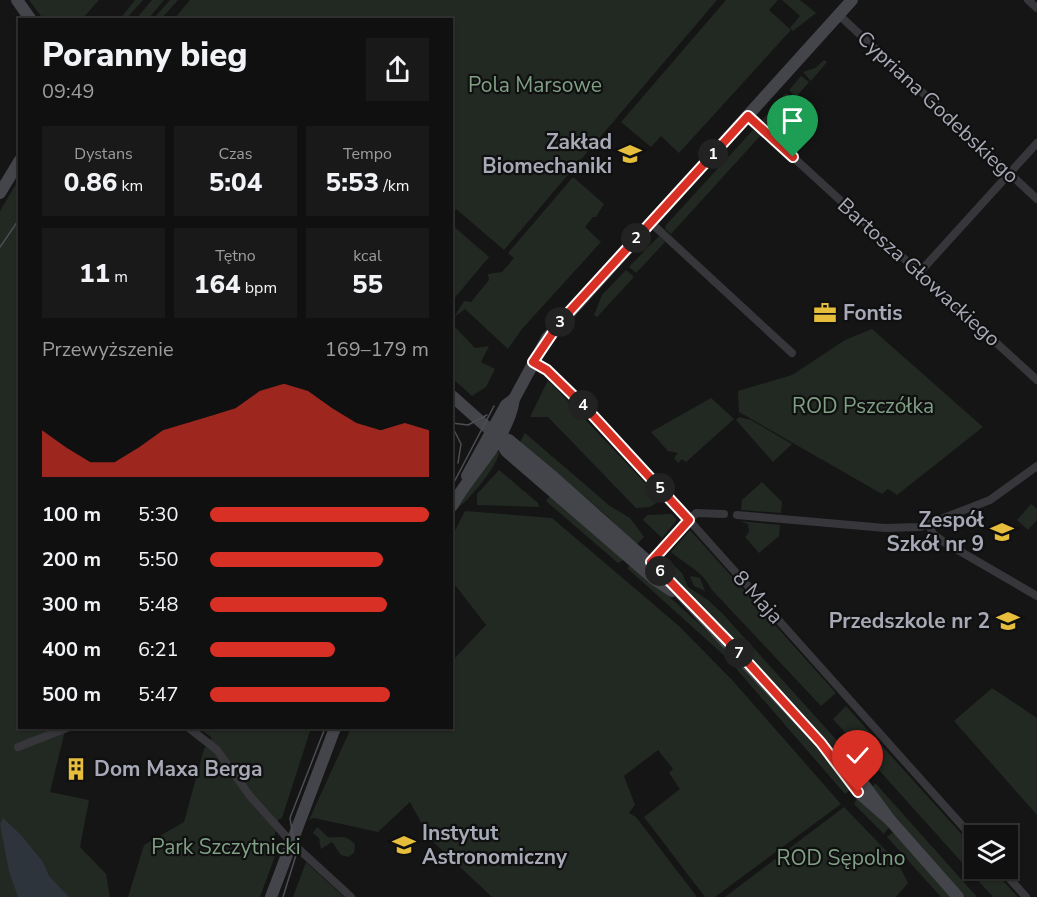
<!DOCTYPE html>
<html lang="pl">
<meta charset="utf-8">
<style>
:root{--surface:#101010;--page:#191919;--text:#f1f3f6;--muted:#9c9d9f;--line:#303030;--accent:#d93025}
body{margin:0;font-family:"Nunito Sans",sans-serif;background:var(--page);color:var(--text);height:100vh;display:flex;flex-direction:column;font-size:22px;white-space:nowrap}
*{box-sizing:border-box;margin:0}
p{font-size:20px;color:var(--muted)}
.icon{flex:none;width:33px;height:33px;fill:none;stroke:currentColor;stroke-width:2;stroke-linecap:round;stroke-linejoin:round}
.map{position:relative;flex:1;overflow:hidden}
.drawer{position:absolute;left:18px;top:18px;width:435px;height:711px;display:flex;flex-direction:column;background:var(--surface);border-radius:0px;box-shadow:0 2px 4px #0004,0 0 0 2px var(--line)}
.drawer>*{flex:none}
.buttons{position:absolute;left:964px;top:825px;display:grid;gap:12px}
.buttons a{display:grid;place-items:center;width:54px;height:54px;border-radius:0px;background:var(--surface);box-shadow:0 2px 4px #0004,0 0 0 2px var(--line);font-size:30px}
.pin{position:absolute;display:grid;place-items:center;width:51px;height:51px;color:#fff;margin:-62px -26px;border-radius:50% 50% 50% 0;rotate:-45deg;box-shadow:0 0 6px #0007}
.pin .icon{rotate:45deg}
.km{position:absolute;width:30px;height:30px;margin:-15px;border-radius:50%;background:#222;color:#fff;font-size:16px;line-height:30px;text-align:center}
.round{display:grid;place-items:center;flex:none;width:63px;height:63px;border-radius:0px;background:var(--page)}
.summary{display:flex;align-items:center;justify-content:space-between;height:102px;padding:0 24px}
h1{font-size:33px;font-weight:800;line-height:45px}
.stats{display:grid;grid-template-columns:repeat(3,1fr);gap:9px;height:102px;padding:6px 24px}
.stats div{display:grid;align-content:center;border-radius:0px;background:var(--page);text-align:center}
.stats b{font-size:26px;font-weight:800}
.stats small{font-size:16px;font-weight:400}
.stats p{font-size:16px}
.chart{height:168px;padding:12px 24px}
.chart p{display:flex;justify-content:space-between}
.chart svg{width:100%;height:108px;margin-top:6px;fill:var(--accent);opacity:.7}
ul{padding:0 24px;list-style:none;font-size:20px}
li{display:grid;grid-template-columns:96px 72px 1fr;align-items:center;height:45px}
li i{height:15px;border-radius:8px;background:var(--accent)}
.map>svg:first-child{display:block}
.green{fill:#212922}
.water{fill:#2d343b}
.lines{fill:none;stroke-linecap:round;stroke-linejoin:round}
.street{stroke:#36363b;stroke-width:8}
.secondary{stroke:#44454b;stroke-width:12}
.tram{stroke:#4d4e54;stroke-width:1.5}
.route-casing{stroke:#fff;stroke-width:12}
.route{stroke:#d93025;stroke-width:8}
.labels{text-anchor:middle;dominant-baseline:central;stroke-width:4.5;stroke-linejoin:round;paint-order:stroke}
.park-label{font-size:21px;fill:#7fa084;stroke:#101011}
.street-label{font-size:21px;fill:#a7aab6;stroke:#101011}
.poi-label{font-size:21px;font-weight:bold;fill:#a7aab6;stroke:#101011;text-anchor:end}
</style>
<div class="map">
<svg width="1037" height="897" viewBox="0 0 1037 897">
<rect width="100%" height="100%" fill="#151516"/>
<g class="green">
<polygon points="29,0 99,0 82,19 44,20"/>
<polygon points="135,0 143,0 126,19 120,19"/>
<polygon points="152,0 164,0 148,19 136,19"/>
<polygon points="170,0 178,0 161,19 153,19"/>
<polygon points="190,0 717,0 504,250 456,209 452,215 452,20 174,19"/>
<polygon points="726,0 778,0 769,10 791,30 679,153 661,136 651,147 621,122"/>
<polygon points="782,0 800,0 816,13 793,31 790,28 800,16"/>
<polygon points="824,60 827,62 811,81 803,72 815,68"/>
<polygon points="801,76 809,82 796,97 789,90"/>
<polygon points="786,93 794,99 768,128 762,120"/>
<polygon points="753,130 761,135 671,234 665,229 666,225"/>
<polygon points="573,177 604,204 596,217 593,217 585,227 601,242 522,329 508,349 465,309 454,317 464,301 471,302 489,280 488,274 502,272 514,258 508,253"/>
<polygon points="19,179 20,728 62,728 64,735 50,792 89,800 80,847 106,874 110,897 0,897 0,211"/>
<polygon points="452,225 489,257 452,301"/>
<polygon points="659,236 665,242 636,273 629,267"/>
<polygon points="626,270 634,277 597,317 594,315 602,295"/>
<polygon points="452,324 475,348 489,346 481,362 495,369 486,387 472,396 452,378"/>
<polygon points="872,329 983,427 897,495 888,489 882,494 739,412 738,391 792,375 845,340"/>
<polygon points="548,380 661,500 650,507 636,508 548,417 530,417"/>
<polygon points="711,398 734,419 686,462 682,459 678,463 674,458 678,453 668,451 651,432"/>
<polygon points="739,417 751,420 792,444 773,462 736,420"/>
<polygon points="525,433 610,506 630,518 644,537 636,545 607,516 520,442"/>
<path d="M495 452H499C499 464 467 503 456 509L468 487Z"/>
<polygon points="499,470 538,503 539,507 477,505 477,494"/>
<polygon points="762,482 782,502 781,513 741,510 742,500"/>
<polygon points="549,497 562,504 625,559 618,563 546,501"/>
<polygon points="1031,504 1037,509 1037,520 1028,530 1017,520"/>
<polygon points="465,511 552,518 679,626 733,681 841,804 715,897 705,897 644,817 680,789 669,773 673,769 658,750 624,776 635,805 629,813 636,817 697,897 492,897 430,839 410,802 378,832 314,818 309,820 351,728 452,728 452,661 486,625 452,581 452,536"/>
<polygon points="672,514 677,520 662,538 643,520 647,515"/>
<polygon points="740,521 780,525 779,536 759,553 745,537 749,532 748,524"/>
<path d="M690 530 836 693 821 706 712 590C702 570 687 566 671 552Z"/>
<polygon points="663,555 682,573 688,587 708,600 723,614 869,776 863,781 660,566"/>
<path d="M632 564C712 632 787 707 852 789L845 794 727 658 627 568Z"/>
<polygon points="692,576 700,578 705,591 694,586 690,577"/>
<polygon points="992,688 1037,718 1037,815 954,721"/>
<polygon points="846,706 975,849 975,868 992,869 1018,897 993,897 833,719"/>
<polygon points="199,728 311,728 282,818 278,820 274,838 278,848 260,897 128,897 144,845 184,822 204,749 212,738"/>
<polygon points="875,784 877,785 977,897 965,897 870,788"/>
<polygon points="858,796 889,827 884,834 854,804"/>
<polygon points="844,807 898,863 908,883 896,897 725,897"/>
<path d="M317 827 328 837C343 839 343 833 355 844L354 853 348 857 341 855 332 842 321 849 319 838 313 833Z"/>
<polygon points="892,833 894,833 952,897 941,897 887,837"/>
<polygon points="306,862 344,897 293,897"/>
</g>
<polygon class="water" points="3,818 21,835 43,862 49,876 69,897 18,897 9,871 0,824"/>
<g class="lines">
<g class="street">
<polyline points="1028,0 1037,8"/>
<polyline points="839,15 1037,199"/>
<polyline points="748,116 1037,380"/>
<polyline points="650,222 792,353"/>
<polyline points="919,273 1037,143"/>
<polyline points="533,362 547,370 620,443 975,840"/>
<polyline points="737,515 885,528 920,527 990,500 1037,466"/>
<polyline points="929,525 933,534 944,542 1037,596"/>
<polyline points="650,562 696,513 724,514"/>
<polyline points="189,728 217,750 250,796 291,842 351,897"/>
<polyline points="18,747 67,728"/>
<polyline points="1000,868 1026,897"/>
</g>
<g class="secondary">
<polyline points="17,0 31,20"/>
<polyline points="0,193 20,160"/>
<polyline points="452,396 498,437 509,440 551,475 661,573 821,743 858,792 890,820"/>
<polyline points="498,437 506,451 654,579 672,591"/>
<polyline points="467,476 506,405 514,399"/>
<path d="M452 506C471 471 508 440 514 399L547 338 852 0"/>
<polyline points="843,766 865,786 890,820 958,897"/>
<polyline points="271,897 335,728"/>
</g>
<g class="tram">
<polyline points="0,247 20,218"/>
<polyline points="452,423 468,425 487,415"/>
<polyline points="452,426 461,444 458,463"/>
<polyline points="452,486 494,406"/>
<polyline points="283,897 296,855 290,818 325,728"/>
</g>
</g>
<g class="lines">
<g class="route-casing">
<polyline id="route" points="793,157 748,116 560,322 533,362 547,370 586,408 689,520 651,562 731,644 821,743 858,792"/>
</g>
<use href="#route" class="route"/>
</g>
<defs>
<g id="university-bare" transform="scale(1.8)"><path d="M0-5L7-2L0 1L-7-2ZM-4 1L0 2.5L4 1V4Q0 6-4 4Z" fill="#e7be3c" stroke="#101011" stroke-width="2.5" paint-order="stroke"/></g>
<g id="office-bare" transform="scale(1.8)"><path d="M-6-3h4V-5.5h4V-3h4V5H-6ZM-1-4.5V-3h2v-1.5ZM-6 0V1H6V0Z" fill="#e7be3c" stroke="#101011" stroke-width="2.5" paint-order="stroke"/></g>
<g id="school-bare" transform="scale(1.8)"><path d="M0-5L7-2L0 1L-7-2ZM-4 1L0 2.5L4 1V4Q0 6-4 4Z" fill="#e7be3c" stroke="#101011" stroke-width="2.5" paint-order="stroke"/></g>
<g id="building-bare" transform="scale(1.8)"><path d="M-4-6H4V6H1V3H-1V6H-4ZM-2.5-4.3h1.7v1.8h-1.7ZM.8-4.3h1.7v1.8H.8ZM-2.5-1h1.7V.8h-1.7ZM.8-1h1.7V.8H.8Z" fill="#e7be3c" stroke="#101011" stroke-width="2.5" paint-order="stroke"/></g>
</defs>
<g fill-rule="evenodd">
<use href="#university-bare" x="630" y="154"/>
<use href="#office-bare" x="825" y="313"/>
<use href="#school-bare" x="1002" y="532"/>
<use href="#school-bare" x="1008" y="621"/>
<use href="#building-bare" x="76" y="769"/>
<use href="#university-bare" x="404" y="845"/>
</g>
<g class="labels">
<g class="park-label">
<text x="535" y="85">Pola Marsowe</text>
<text x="863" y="406">ROD Pszczółka</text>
<text x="226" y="847">Park Szczytnicki</text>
<text x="841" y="858">ROD Sępolno</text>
</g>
<g class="street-label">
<text transform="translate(938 107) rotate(43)">Cypriana Godebskiego</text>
<text transform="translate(919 272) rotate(42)">Bartosza Głowackiego</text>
<text transform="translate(758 597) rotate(48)">8 Maja</text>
</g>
<g class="poi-label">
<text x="612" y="142">Zakład<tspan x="612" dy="24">Biomechaniki</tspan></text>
<text x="843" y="313" text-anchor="start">Fontis</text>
<text x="984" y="520">Zespół<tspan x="984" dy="24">Szkół nr 9</tspan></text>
<text x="990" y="621">Przedszkole nr 2</text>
<text x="94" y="769" text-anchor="start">Dom Maxa Berga</text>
<text x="422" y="833" text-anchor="start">Instytut<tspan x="422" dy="24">Astronomiczny</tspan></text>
</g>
</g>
</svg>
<div class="buttons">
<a><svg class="icon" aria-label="layers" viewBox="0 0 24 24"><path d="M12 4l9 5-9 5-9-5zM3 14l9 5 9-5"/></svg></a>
</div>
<div class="pin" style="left:793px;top:157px;background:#1e9e55"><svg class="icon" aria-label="arrive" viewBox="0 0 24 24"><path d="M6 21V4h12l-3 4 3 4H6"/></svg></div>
<div class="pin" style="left:858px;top:792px;background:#d93025"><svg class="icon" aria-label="check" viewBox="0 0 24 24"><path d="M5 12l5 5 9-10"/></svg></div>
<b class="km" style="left:713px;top:154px">1</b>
<b class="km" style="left:636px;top:238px">2</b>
<b class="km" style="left:560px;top:322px">3</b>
<b class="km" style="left:583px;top:405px">4</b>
<b class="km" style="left:660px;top:488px">5</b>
<b class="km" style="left:660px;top:571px">6</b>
<b class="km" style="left:739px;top:653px">7</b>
<section class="drawer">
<div class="summary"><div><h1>Poranny bieg</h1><p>09:49</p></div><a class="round"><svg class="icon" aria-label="share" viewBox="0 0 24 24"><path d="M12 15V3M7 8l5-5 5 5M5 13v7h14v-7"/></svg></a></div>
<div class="stats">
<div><p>Dystans</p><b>0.86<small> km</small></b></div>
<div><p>Czas</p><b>5:04</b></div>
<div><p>Tempo</p><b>5:53<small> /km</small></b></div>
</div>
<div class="stats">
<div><b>11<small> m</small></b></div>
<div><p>Tętno</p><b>164<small> bpm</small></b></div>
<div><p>kcal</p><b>55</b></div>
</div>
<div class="chart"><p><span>Przewyższenie</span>169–179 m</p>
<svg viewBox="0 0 160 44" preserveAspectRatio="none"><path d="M0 44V25L10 32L20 38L30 38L40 32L50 25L60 22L70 19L80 16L90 9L100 6L110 9L120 16L130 22L140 25L150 22L160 25V44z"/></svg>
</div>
<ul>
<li><b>100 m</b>5:30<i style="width:100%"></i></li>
<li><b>200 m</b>5:50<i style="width:79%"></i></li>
<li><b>300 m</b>5:48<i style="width:81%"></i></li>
<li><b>400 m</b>6:21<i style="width:57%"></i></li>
<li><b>500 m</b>5:47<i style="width:82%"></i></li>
</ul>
</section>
</div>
